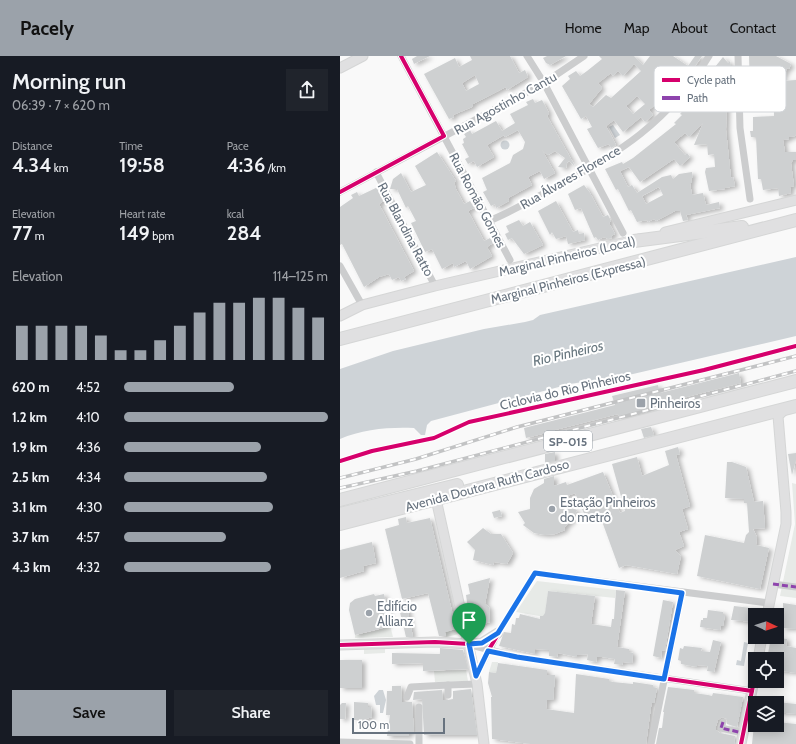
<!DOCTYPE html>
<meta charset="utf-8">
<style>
:root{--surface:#171b24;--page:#20242c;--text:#f1f3f6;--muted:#9ea1a6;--accent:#9ba2aa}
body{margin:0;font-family:Cabin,sans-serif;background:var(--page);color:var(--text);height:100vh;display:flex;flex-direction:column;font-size:15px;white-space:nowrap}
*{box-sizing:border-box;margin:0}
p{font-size:13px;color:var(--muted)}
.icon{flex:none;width:22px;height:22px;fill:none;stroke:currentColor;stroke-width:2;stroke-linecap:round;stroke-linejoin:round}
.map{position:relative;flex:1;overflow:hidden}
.sheet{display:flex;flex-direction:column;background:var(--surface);width:340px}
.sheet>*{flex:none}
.needle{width:26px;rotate:94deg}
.buttons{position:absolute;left:408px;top:552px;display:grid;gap:8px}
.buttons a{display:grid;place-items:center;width:36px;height:36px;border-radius:0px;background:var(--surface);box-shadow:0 2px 10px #0003;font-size:20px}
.scale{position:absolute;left:12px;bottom:10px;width:93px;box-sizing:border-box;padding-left:4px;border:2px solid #68737f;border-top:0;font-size:11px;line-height:14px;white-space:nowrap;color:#68737f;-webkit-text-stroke:3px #fff;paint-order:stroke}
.pin{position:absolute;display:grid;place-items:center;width:34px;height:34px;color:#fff;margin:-41px -17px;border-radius:50% 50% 50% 0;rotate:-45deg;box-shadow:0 0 4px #0007}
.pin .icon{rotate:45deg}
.round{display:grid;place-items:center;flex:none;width:42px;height:42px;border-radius:0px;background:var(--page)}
.head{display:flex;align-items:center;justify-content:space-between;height:68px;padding:0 12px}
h1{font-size:22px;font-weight:600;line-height:30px}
.metrics{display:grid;grid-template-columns:repeat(3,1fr);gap:6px;height:68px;padding:4px 12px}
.metrics div{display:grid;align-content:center}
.metrics b{font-size:20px;font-weight:600}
.metrics small{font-size:11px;font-weight:400}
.metrics p{font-size:11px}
.chart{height:112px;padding:8px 12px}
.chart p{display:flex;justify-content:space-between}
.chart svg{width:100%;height:72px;margin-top:4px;stroke:var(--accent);stroke-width:6}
.cta{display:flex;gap:8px;margin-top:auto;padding:8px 12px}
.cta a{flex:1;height:46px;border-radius:0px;background:var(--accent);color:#111;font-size:16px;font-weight:600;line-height:46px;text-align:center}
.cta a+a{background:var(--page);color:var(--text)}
ul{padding:0 12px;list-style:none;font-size:13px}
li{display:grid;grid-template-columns:64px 48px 1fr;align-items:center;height:30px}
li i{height:10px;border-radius:5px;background:var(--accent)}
header{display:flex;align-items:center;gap:24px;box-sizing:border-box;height:56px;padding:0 20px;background:var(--accent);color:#111}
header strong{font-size:19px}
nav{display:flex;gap:22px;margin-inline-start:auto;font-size:14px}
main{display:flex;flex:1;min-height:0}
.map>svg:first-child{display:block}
.green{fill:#e7eae7}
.water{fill:#ced3d7}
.building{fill:#ced0d1;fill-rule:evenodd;filter:url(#shadow)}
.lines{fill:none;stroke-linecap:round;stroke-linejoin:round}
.secondary-casing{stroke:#d5d6d6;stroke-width:11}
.highway-casing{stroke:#d5d6d6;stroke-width:14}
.street{stroke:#cccdce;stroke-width:7}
.secondary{stroke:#e0e0e1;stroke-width:9}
.highway{stroke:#e0e0e1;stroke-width:12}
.rail-casing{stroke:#c2c3c4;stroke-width:3.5}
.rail{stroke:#fff;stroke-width:2;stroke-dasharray:6;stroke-linecap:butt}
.quiet{stroke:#8e44ad;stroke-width:3;stroke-dasharray:6 3;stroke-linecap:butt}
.cycleway-casing{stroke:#fff;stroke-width:6}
.cycleway{stroke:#d6006c;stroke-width:4}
.route-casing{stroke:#fff;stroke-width:8}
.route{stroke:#1a73e8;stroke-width:5}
.poi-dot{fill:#9ba2aa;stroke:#fff;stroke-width:1.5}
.labels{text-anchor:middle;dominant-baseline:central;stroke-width:4;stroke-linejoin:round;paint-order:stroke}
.shield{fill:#fff;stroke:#959da5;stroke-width:1}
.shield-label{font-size:12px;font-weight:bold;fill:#68737f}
.street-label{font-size:13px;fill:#68737f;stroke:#fff}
.poi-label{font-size:13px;fill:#68737f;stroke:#fff;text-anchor:start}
.water-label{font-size:14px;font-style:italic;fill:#68777f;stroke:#fff}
.key{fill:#fff;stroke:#d2d5d9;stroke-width:1}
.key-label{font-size:11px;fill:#68737f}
</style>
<header>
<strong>Pacely</strong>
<nav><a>Home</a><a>Map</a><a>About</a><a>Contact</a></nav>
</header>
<main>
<section class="sheet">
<div class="head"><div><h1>Morning run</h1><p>06:39 · 7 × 620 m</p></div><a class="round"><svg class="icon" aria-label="share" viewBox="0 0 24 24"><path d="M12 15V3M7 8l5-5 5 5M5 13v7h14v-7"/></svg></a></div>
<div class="metrics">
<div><p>Distance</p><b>4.34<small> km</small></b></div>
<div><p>Time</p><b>19:58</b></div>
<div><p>Pace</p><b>4:36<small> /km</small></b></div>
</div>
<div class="metrics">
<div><p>Elevation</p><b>77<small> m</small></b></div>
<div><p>Heart rate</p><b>149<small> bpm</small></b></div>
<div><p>kcal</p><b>284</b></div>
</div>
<div class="chart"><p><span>Elevation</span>114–125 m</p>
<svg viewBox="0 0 160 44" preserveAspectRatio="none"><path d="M5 44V23M15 44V23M25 44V23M35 44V23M45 44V29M55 44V38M65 44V38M75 44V32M85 44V23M95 44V15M105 44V9M115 44V9M125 44V6M135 44V6M145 44V12M155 44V18"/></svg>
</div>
<ul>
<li><b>620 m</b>4:52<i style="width:54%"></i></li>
<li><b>1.2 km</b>4:10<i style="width:100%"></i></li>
<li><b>1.9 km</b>4:36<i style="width:67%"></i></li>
<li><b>2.5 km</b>4:34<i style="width:70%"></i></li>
<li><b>3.1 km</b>4:30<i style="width:73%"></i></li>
<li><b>3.7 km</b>4:57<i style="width:50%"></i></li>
<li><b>4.3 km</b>4:32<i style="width:72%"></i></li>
</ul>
<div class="cta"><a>Save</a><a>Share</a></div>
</section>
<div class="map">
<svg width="456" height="688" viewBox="0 0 456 688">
<defs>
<filter id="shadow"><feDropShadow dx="3.5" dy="2" stdDeviation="2" flood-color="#0004"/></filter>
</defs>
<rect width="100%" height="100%" fill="#f9f9f9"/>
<g class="green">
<polygon points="452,427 456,428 456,542 440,540 455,468"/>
<polygon points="197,525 276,534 275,542 208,535 205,561 176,556"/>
<path d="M49 565 53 581 15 582V579C25 576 45 576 49 565Z"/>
<polygon points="119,572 119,578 106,581 105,576"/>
<polygon points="24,593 45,593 45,597 24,598"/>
<polygon points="152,606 158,606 156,617 149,616"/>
<polygon points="126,614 128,625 95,626 94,615"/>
</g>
<g class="water">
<polygon points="273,69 280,79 275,82 269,71"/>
<circle cx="165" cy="89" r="4.5"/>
<path d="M456 201V280L293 318 230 328 91 365 87 369 85 379H81L74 372C49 371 23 373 0 383V313L53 295 144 273 185 266 193 264 200 259Z"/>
<polygon points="404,586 408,587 404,610 396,609 397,604 401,605"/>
<polygon points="39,634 43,634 46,644 43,657 40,657 40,649 36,649 34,640"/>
</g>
<g class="building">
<polygon points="77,0 90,0 74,8 72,3"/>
<path d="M130 0H170L179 17 185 14 188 21 167 34 166 31 133 48 132 51 113 59 114 61 109 63 84 18 115 2 119 11 132 4ZM135 19 139 28 126 35 122 27Z"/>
<polygon points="207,0 226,0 210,9 206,7 203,2"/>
<path d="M259 0H294L303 9 310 0H333L348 10 326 39 309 54 313 59 305 66 301 61 283 76 274 64 266 70 276 89 271 92 269 88 258 92 247 73 252 71 246 60 241 63 222 30 230 23 228 20 236 15 240 20 247 15 262 3ZM294 8 301 15 271 42 266 39 253 51 249 48 262 32 258 27 271 17 273 20 278 15 283 20ZM297 40 305 48 293 58 286 50Z"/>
<polygon points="355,0 362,0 353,13 348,10"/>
<polygon points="409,0 436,0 451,8 449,13 447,12 442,25 456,24 456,78 455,80 449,81 449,83 443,84 445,96 456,96 456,104 453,104 451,107 454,130 450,131 451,137 439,140 438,132 423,134 421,123 418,123 416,81 411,81 410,75 413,75 413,61 434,60 434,45 419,46 419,43 413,43 413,32 410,32"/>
<path d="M383 1 388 7 390 5 391 10 384 24V32H389L390 37H387L386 74 391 122 393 121 395 130 385 132V133L369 135 365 116 366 112 375 111 374 98 368 99 367 88 354 89 363 67 349 81 345 77 334 86 345 99 347 97 350 101 340 110 334 103 300 126 289 111 280 115 288 131 292 129 297 137 322 121 331 119 333 123 339 118 352 116 353 122H351L352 127H350L352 139 363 137 366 149 379 146 380 152 346 159 348 164 343 165 340 155H335L316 165 314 163 308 166 307 164 297 166 291 154 289 155 278 133 276 134 265 113 282 106 283 108 293 102 336 68 334 67 342 59 340 58 364 31 369 23 364 21 368 15 371 16ZM319 131 323 139 306 148 302 140Z"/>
<polygon points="193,43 195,47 202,44 209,57 207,60 235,110 229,105 227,107 226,112 218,111 225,102 215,95 208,99 202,94 215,117 204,123 200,115 188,121 192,129 168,142 169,145 156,152 155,148 151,150 143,136 147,134 142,122 170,107 173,99 183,93 185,86 178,74 165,81 164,79 147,89 154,101 137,111 134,105 128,108 125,103 129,101 122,88 124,87 123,83 126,81 124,78 130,74 132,78 156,65 162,75 175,67 170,58 188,49 186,46"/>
<polygon points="97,96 116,125 114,126 116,133 124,148 130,145 134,152 128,155 144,185 150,182 153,187 147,191 152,200 130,213 126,205 114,211 113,207 102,213 92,193 85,196 71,167 76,165 68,150 66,152 57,133 50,133 53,123 61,117 71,136 86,129 75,110"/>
<polygon points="244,129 250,137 263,161 268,159 271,165 269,167 275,178 271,180 272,182 268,183 264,181 258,184 256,181 254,182 241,152 235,154 228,138"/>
<polygon points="38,131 45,144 39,148 74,215 64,221 66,223 61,225 59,221 52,224 49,218 39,221 24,231 2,188 0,189 0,151 13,142 11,139 17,136 19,140"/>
<polygon points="216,145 233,176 238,174 239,178 244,177 245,184 228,188 226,180 216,183 212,176 210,179 198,155"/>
<polygon points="179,164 183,170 190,166 203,189 184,198 172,182 168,184 165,178 169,176 166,170"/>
<polygon points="399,317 401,327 323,347 324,350 306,354 307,356 279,362 278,358 215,374 215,380 206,382 206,377 186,382 184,372 275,349 272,340 318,329 320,337"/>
<polygon points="311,371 314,379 304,382 301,373"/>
<polygon points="338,391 340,398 336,399 350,450 342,453 348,473 339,476 344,490 335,494 341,500 337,518 286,509 279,512 259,457 246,462 235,437 225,441 225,450 237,454 233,463 224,472 225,474 215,478 205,479 194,477 183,469 185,467 178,456 190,453 190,442 194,433 204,427 204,423 214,420 214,430 226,426 227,429 263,416 280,457 285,455 272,408 297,401 302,420 329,409 325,395"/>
<polygon points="215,396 215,405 205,407 205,398"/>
<polygon points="456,397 456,404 452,419 448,398"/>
<polygon points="387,406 392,406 406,411 414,446 423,445 425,472 413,473 417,481 416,489 429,492 420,533 357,520 365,479 404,487 406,479 409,476 407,447 404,447 404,443 385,442"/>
<polygon points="160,454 162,460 154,462 152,456"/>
<polygon points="66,461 67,467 90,462 115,568 117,567 119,572 105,576 106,580 99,580 88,537 62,543 45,473 59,469 58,463"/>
<polygon points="143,472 151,478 161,478 173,497 167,508 154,506 153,509 133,504 135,494 127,486"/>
<polygon points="32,486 36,507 23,510 24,515 0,522 0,494"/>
<polygon points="150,522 145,548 149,551 150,566 136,570 132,552 128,553 126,539 130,538 128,528"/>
<polygon points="276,534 285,535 277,591 289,593 289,596 293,597 292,607 283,606 282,609 274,608 275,603 262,601 257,601 256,606 247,604 248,598 237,599 237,601 218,597 217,601 209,600 209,594 195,593 195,598 159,590 164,576 171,577 172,568 175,569 176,562 179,562 180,558 200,563 200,560 203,560 205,557 208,535 255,540 251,568 271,571 272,563 274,563"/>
<polygon points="34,538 35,540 44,538 49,560 48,569 43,572 15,579 9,554 10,547 15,543"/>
<polygon points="323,544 333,546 325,595 322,594 321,602 313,600"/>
<polygon points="66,547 67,551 73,581 66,581 58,548"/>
<polygon points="443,547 456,549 456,573 443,572"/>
<polygon points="394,550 419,553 418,559 415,559 415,566 391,564"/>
<polygon points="368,554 383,556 383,559 385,559 383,570 381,570 380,574 360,571 361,564 363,564 363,562 367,562"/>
<polygon points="431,581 447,583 446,590 456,592 456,617 437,614 437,603 427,603"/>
<polygon points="373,584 381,586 374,616 367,615 368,610 357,609 357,611 341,608 341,605 338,604 340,592 343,593 344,590 362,592 361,595 370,596"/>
<polygon points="100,592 123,594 128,613 83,615 83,607 52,608 52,597 100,598"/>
<rect x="0" y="604" width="22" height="28"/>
<polygon points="158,607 207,614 207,619 215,619 213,644 207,644 206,653 234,657 236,618 269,623 269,625 273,626 293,628 293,626 313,629 313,631 317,632 314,647 312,647 311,651 306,688 191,688 152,683 151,641 152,641 148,627 149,616 156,617"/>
<polygon points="52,630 61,630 62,646 72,646 74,677 69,676 69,680 47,680 50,659 46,659 47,635 52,635"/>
<polygon points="328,631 354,634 354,637 368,639 372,640 373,637 403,641 397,671 387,668 387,663 382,661 378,664 376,670 376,674 380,677 395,680 394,688 316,688 319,672 322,672 324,656 323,656"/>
<polygon points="131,633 137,679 84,679 82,643 73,644 74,636 102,634 103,644 108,644 113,643 113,635"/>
<polygon points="14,646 28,647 28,651 31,651 32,661 23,664 14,664"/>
<polygon points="437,646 456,648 456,658 437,656"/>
<polygon points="2,647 6,647 5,663 0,663 0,649"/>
<polygon points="437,666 456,668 456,688 412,688 414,669 437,669"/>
</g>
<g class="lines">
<g class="secondary-casing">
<g id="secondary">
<polyline points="0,12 23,0"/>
<polyline points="325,176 456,144"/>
<polyline points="0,260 22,249 95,230 299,183"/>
<polyline points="96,443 137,628 144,688"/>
<polyline points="427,559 446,468 446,456 438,360 445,353"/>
<polyline points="0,589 95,586 129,588 142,587 158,577"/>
<polyline points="418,603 422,581"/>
<polyline points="401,688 415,620"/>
</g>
</g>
<g class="highway-casing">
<g id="highway">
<polyline points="294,185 402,171"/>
<polyline points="0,283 456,164"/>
<polyline points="0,444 456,325"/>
<polyline points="0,458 117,429"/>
<polyline points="0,468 456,350"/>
</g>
</g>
<g class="street">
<polyline points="61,0 170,204"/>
<polyline points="187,0 204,27 283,177"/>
<polyline points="398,0 400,72 410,143"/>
<polyline points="36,116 95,230"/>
<polyline points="0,136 204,27 244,0"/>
<path d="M149 165C171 156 191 144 212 133 278 98 329 66 369 0"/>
<polyline points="0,210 22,249"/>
<polyline points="433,528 456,531"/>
<polyline points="131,589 177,601 412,635"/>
<polyline points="136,620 158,577 195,517 429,547"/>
<polyline points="108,629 137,628"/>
<polyline points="67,641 71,631 108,629 108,639"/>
<polyline points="383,666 381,672 403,677"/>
<polyline points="0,686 70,688"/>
<polyline points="79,688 79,651"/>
<polyline points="311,688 342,537"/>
</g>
<use href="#secondary" class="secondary"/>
<use href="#highway" class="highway"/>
<g class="rail-casing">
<g id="rail">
<polyline points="0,422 76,403 177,371 456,300"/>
<polyline points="0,432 77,415 456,315"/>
</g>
</g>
<use href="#rail" class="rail"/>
<g class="quiet">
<polyline points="433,528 456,531"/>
<polyline points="383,666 381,672 403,677"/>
</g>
<g class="cycleway-casing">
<g id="cycleway">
<polyline points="0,136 104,80 61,0"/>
<polyline points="0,405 32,395 94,382 129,366 364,314 456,290"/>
<polyline points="195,517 148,595 177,601 412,635"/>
<polyline points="0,589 95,586 129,588"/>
<polyline points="401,688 415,620"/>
</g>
</g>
<use href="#cycleway" class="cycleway"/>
</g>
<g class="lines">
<g class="route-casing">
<polygon id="route" points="195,517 342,537 324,623 177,601 148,595 136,620 129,588 142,587 158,577"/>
</g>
<use href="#route" class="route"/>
</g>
<g class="poi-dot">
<rect x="296" y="342" width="10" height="10" rx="2"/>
<circle cx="212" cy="453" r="4"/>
<circle cx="29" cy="557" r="4"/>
</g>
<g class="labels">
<rect class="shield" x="204" y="375" width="48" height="20" rx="3"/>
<g class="shield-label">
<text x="228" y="385">SP-015</text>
</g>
<g class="street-label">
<text transform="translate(165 47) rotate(-29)">Rua Agostinho Cantu</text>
<text transform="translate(230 121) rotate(-30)">Rua Álvares Florence</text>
<text transform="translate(138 144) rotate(62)">Rua Romão Gomes</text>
<text transform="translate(66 173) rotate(62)">Rua Blandina Ratto</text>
<text transform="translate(227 200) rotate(-13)">Marginal Pinheiros (Local)</text>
<text transform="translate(228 224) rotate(-14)">Marginal Pinheiros (Expressa)</text>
<text transform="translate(225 334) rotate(-13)">Ciclovia do Rio Pinheiros</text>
<text transform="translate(147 429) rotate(-15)">Avenida Doutora Ruth Cardoso</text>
</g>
<g class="poi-label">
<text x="310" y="347">Pinheiros</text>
<text x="220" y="446">Estação Pinheiros<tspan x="220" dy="15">do metrô</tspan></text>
<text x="37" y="550">Edifício<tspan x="37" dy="15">Allianz</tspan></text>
</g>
<g class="water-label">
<text transform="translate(228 297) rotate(-13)">Rio Pinheiros</text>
</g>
</g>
<rect x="314" y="10" width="132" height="46" rx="6" class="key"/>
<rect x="322" y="22" width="18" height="4" fill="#d6006c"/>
<rect x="322" y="40" width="18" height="4" fill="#8e44ad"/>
<g class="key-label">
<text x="347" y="28">Cycle path</text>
<text x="347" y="46">Path</text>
</g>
</svg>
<div class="buttons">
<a><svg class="needle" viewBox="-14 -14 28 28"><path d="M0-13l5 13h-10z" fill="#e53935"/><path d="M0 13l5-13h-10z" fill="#9ea1a6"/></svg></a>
<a><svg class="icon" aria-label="locate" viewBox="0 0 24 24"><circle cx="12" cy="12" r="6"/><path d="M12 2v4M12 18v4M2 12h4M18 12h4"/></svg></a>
<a><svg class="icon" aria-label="layers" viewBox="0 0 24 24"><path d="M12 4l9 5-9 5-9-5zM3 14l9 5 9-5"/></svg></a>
</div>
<div class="scale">100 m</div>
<div class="pin" style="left:129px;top:588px;background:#1e9e55"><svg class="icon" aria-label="arrive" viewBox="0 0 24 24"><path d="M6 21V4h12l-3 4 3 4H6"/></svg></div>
</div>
</main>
